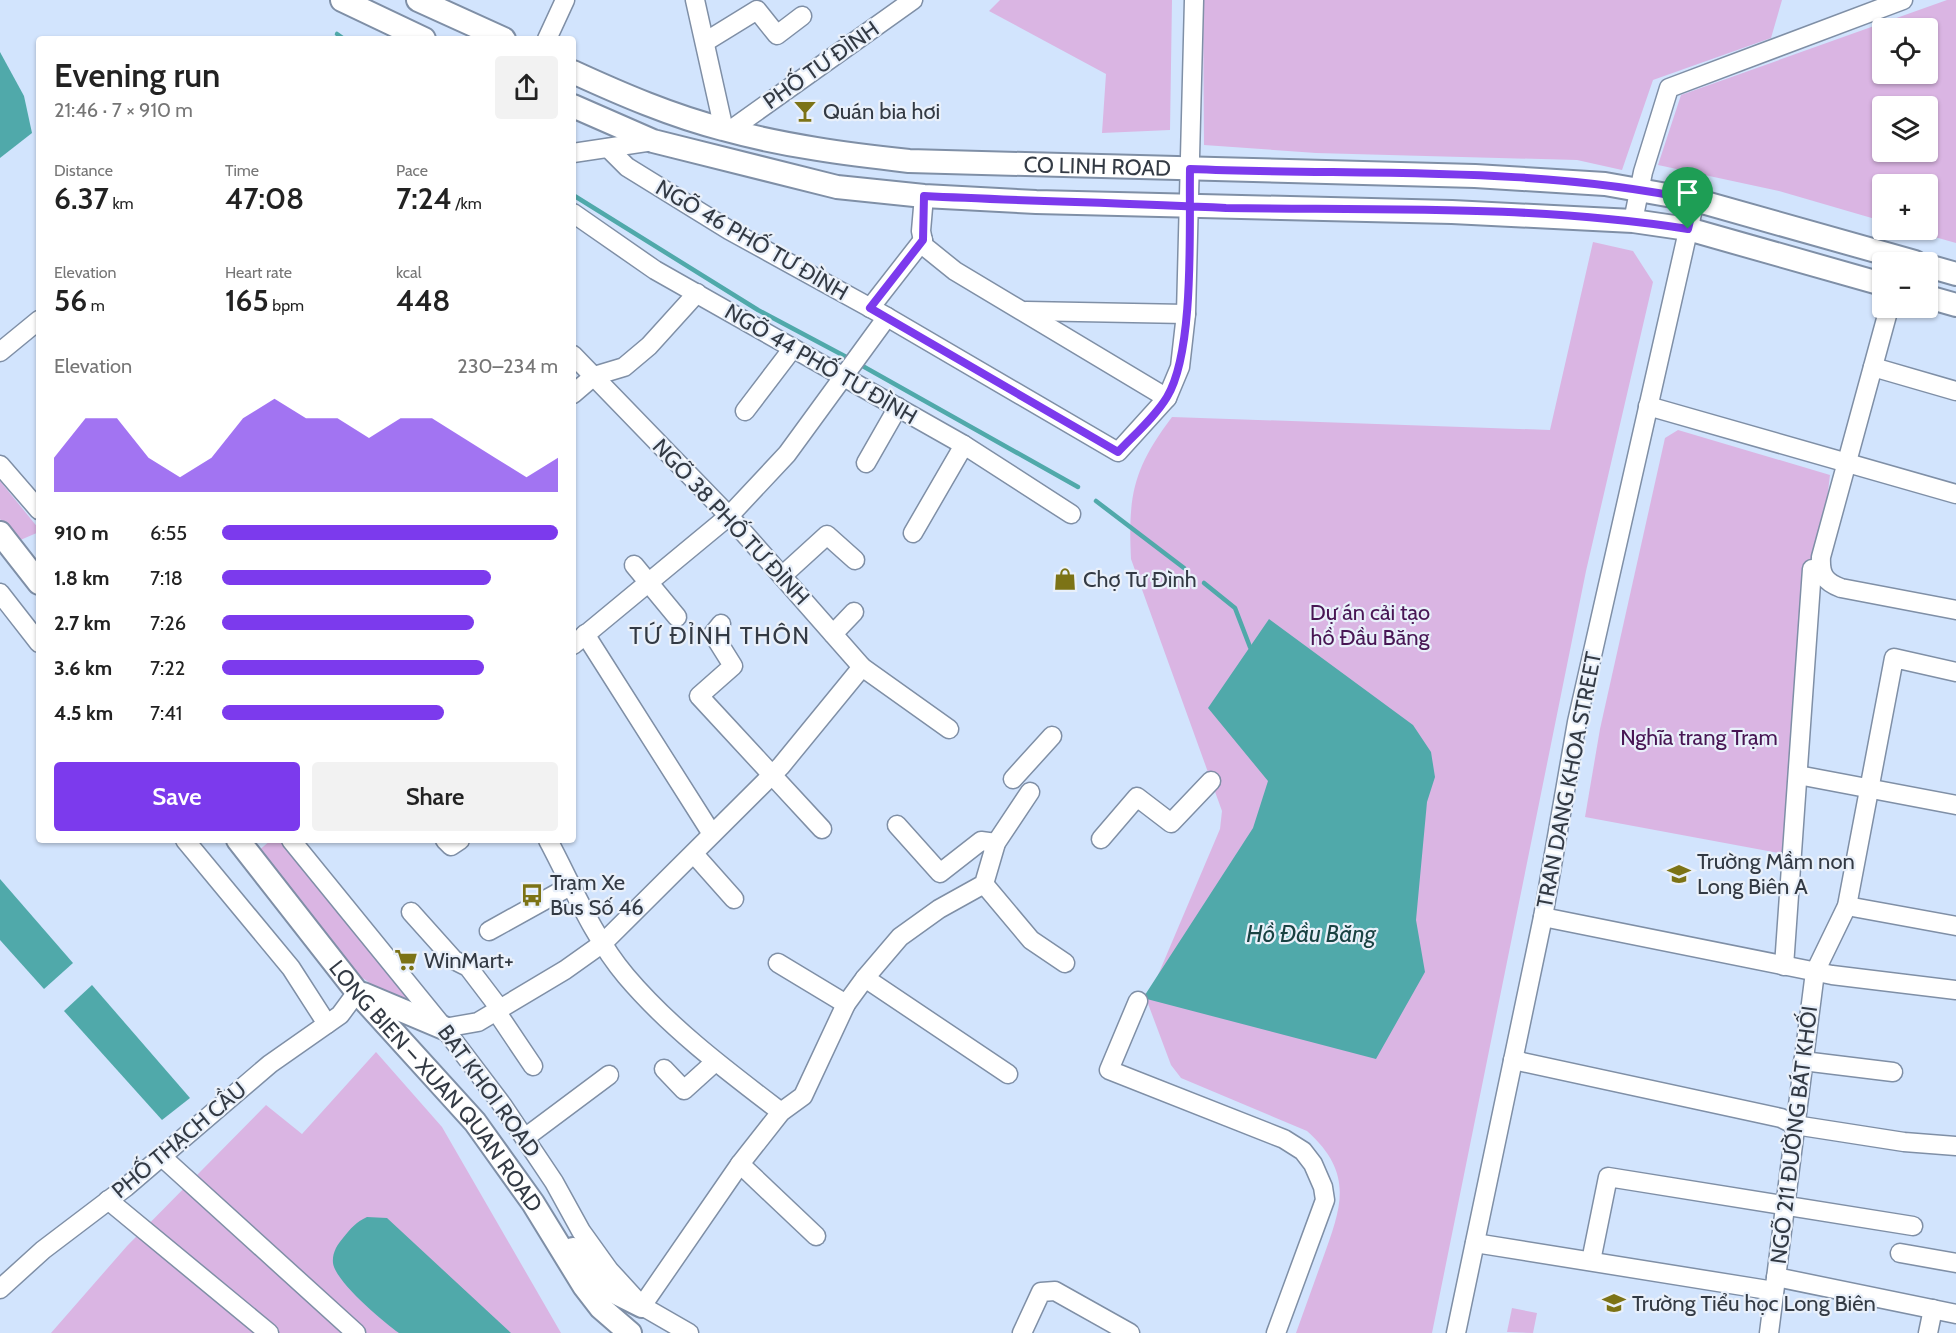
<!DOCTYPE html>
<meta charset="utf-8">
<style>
:root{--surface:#fff;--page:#f2f2f2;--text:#222;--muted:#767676;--accent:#7c3aed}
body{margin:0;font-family:Cabin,sans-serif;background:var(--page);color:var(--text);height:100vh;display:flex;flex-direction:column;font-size:22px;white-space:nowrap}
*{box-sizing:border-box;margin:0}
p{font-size:20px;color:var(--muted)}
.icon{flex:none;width:33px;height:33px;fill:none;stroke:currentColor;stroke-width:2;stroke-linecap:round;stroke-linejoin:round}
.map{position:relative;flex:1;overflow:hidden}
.details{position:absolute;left:36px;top:36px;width:540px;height:807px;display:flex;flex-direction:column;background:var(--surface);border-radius:6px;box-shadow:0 2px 4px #0004}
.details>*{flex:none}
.tools{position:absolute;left:1872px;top:18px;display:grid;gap:12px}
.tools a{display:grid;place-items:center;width:66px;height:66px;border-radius:6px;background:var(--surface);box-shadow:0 2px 4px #0004;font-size:30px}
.pin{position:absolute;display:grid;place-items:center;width:51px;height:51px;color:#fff;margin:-62px -26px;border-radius:50% 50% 50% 0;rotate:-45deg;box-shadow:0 0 6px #0007}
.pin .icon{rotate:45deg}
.round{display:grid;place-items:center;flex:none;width:63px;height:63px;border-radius:6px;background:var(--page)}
.head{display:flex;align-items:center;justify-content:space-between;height:102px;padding:0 18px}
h1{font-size:33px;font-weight:600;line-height:45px}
.metrics{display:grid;grid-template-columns:repeat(3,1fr);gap:9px;height:102px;padding:6px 18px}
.metrics div{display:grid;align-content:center}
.metrics b{font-size:30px;font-weight:600}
.metrics small{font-size:16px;font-weight:400}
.metrics p{font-size:16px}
.chart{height:168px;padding:12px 18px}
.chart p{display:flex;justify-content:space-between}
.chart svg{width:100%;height:108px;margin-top:6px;fill:var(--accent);opacity:.7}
.button{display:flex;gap:12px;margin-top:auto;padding:12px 18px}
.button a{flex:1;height:69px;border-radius:6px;background:var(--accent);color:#fff;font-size:24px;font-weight:600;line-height:69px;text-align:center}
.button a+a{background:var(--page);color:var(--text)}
ul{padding:0 18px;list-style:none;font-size:20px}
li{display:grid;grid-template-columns:96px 72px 1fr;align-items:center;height:45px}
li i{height:15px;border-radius:8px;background:var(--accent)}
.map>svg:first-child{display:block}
.green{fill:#dab5e3;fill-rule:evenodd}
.water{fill:#50a9aa}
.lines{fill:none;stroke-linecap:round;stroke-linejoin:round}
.stream{stroke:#50a9aa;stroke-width:4.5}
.minor-casing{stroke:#7f8fa6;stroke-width:21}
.major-casing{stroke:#7f8fa6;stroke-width:26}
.minor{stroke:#fff;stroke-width:18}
.major{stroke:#fff;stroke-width:22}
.route-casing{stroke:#fff;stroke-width:12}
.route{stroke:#7c3aed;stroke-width:8}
.labels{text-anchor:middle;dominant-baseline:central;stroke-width:4.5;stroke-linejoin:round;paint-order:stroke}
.street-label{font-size:22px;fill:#333a44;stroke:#e9f0fa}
.poi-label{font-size:22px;fill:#333a44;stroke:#e9f0fa;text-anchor:start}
.park-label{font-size:22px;fill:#481654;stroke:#e9f0fa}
.neighbourhood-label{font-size:24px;letter-spacing:1.5px;fill:#333a44;stroke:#e9f0fa}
.water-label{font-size:24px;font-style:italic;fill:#194242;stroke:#e9f0fa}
</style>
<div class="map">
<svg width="1956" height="1333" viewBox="0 0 1956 1333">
<rect width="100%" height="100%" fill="#d2e4fd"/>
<g class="green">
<polygon points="1000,0 1172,0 1170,130 1102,133 1106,74 989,11"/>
<polygon points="1203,0 1782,0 1771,38 1653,80 1622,170 1577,160 1316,153 1204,145"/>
<path d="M1947 0H1956V243L1910 230H1928V184H1882V221L1779 191 1658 165 1681 95ZM1882 28H1928V74H1882ZM1882 106H1928V152H1882Z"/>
<path d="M1593 242 1633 251 1653 282 1586 571 1432 1333H1296C1305 1308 1314 1283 1323 1258 1342 1206 1354 1173 1307 1131L1181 1078 1171 1065 1147 1001 1220 829 1222 811 1131 559C1128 495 1133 469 1172 417L1550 430Z"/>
<polygon points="1678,430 1830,475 1784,854 1585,817 1600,729 1665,438"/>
<polygon points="0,481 39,529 39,532 18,541 0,519"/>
<polygon points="271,840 285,840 431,1015 382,991 361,977 257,852"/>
<polygon points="376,1052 442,1127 561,1333 51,1333 127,1246 266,1105 302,1134"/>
<polygon points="1512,1308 1537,1313 1533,1333 1507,1332"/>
</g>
<g class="water">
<polygon points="0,52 24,96 32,133 0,158"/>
<polygon points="1269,619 1413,725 1431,752 1435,777 1427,802 1416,920 1425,972 1376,1059 1143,998 1253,828 1268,781 1208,708"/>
<polygon points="0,879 73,963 44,989 0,940"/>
<polygon points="92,985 190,1098 162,1120 64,1011"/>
<path d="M367 1217 387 1218 511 1333H399C383 1322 335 1281 333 1263 332 1253 337 1245 343 1238 351 1228 356 1222 367 1217Z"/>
</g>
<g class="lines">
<g class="stream">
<polyline points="337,34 344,39"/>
<polyline points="573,195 758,310 852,360"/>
<polyline points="859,364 1078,487"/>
<polyline points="1096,501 1184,568"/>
<polyline points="1204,583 1235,608 1250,647"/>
</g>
<g class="minor-casing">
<g id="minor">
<polyline points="695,0 724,130"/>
<polyline points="547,39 565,0"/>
<polyline points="705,42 757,10 777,35 802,16"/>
<polyline points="729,131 913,0"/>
<polyline points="608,148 627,167 729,230 887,317 1118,452 1167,398 1180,367 1186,314 1194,0"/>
<polyline points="573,153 653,141"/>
<polyline points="924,196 921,231 924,246 955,271 1167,398"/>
<polyline points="573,213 655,270 964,445 1071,514"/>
<polyline points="1633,221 1643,172 1669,88 1903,0"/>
<polyline points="870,308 923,240"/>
<path d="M1889 308 1821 557C1820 575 1825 582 1841 588L1956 610"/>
<polyline points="1026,311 1186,314"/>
<polyline points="0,352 39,320"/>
<polyline points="573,355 729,516 862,667 949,729"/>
<polyline points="1873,367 1956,391"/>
<polyline points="573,394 594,376 624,367 649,346 697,293"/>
<polyline points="1648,406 1956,494"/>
<polyline points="745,411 793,348"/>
<polyline points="866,463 898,407"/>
<polyline points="0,465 39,510"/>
<polyline points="913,533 964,445"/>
<polyline points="634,565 677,617"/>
<polyline points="782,576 827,535 855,560"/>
<polyline points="0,593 39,643"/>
<polyline points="721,624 713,634 733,666 699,696 822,829"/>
<polyline points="585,634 712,834"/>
<polyline points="833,634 854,612"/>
<polyline points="573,645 729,516 787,454 887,317"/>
<polyline points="1798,775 1956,805"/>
<polyline points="1013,779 1052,736"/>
<polyline points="897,825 940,873 981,841 996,843"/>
<polyline points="1101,839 1137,797 1171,823 1211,781"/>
<polyline points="185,840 291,968 327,1024"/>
<polyline points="291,840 444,1028 503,1106 554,1182 581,1231 609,1270 642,1306 689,1333"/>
<polyline points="445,840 451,846 460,840"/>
<path d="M548 840C572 885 593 937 626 976 670 1028 726 1070 781 1112"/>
<polyline points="694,854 734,899"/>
<polyline points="984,884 1031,940 1065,963"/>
<polyline points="1847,906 1956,926"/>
<polyline points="411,912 454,960 468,967 500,1009"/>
<polyline points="1543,917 1832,975 1956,990"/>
<polyline points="489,931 572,885"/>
<polyline points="778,963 846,1004"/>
<polyline points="1784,966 1812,569"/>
<polyline points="865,978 1008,1074"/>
<polyline points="1138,1001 1109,1070 1284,1139 1303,1151 1313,1164 1323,1187 1325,1200 1276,1333"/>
<polyline points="496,1011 533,1066"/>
<polyline points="444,1028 478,1022 565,970 603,943 781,766 862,667"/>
<polyline points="1513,1060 1781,1118 1795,1125 1904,1142 1956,1146"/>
<polyline points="1803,1061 1893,1072"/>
<polyline points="664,1069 684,1090 715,1062"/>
<polyline points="526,1137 609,1075"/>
<polyline points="161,1156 356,1333"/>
<polyline points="740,1164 816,1236"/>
<polyline points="108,1200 269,1333"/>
<polyline points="1475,1243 1774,1291"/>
<polyline points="1900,1253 1956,1263"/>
<polyline points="1591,1261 1608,1177 1913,1226"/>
<polyline points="1776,1277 1956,1314"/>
<polyline points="0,1289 43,1250 126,1187 270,1064 340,1015 357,992"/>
<polyline points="642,1306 740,1164 781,1112 803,1096 846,1004 865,978 900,937 939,909 984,884 996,843 1030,792"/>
<polyline points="1022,1333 1041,1292 1055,1291 1130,1333"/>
<polyline points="1456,1333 1543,917 1577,722 1695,200"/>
<polyline points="1769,1333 1815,972 1847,906 1894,658 1956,672"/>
<polyline points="1928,1333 1933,1309"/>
</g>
</g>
<g class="major-casing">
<g id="major">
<polyline points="342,0 424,39"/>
<polyline points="418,0 504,39"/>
<path id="s1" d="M573 72C621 94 672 116 723 129 784 146 847 154 909 161L1475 176 1605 184 1695 200 1915 262"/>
<polyline points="573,106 653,141 837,187 924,196 1036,202 1452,212 1633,221 1688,229 1882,284"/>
<polyline points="1928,266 1956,274"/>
<polyline points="1928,297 1956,305"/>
<polyline points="0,533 39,583"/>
<path id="s2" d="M238 840 357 992 475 1122 533 1203 584 1286 601 1308 630 1333"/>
<polyline points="363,994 444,1028"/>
<polyline points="573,1249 614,1292 642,1306"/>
</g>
</g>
<use href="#minor" class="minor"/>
<use href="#major" class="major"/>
</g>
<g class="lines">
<g class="route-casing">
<path id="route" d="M1688 229C1536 205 1379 210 1226 208 1125 203 1024 201 924 196L923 240 870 308 1118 452C1134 435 1155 417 1167 397 1195 351 1189 226 1190 169 1358 176 1530 165 1695 200L1688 229"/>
</g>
<use href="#route" class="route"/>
</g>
<defs>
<g id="bar-bare" transform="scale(1.8)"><path d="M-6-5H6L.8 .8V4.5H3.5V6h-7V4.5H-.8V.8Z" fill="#7c7316" stroke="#e9f0fa" stroke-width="2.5" paint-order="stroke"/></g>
<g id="shop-bare" transform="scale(1.8)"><path d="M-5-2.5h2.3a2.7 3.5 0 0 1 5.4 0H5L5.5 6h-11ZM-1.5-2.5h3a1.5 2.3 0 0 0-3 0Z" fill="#7c7316" stroke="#e9f0fa" stroke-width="2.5" paint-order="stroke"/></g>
<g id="school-bare" transform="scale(1.8)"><path d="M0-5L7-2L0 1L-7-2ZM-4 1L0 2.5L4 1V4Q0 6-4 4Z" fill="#7c7316" stroke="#e9f0fa" stroke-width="2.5" paint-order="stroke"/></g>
<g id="bus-bare" transform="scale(1.8)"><path d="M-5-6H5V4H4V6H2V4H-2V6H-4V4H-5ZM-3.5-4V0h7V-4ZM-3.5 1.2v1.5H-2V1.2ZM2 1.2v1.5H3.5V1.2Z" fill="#7c7316" stroke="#e9f0fa" stroke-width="2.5" paint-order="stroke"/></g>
<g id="supermarket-bare" transform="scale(1.8)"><path d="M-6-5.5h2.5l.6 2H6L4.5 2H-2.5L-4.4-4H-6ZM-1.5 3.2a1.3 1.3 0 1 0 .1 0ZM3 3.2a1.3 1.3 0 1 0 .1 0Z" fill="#7c7316" stroke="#e9f0fa" stroke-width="2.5" paint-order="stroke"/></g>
</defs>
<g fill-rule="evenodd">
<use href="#bar-bare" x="805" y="111"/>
<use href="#shop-bare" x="1065" y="579"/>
<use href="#school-bare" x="1679" y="874"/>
<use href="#bus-bare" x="532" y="895"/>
<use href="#supermarket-bare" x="406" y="960"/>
<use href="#school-bare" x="1614" y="1303"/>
</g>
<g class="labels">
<g class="street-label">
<text transform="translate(821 65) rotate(-35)">PHỐ TƯ ĐÌNH</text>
<text stroke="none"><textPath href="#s1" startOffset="538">CO LINH ROAD</textPath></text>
<text transform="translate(752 240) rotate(30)">NGÕ 46 PHỐ TƯ ĐÌNH</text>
<text transform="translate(821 364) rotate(30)">NGÕ 44 PHỐ TƯ ĐÌNH</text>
<text transform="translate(731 522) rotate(47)">NGÕ 38 PHỐ TƯ ĐÌNH</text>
<text transform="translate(1569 780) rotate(-79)">TRAN DANG KHOA STREET</text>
<text stroke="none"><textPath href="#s2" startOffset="316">LONG BIEN – XUAN QUAN ROAD</textPath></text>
<text transform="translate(489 1091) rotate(54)">BAT KHOI ROAD</text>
<text transform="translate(1794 1135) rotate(-83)">NGÕ 211 ĐƯỜNG BÁT KHỐI</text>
<text transform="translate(179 1140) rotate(-40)">PHỐ THẠCH CẦU</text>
</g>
<g class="poi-label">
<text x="823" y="111">Quán bia hơi</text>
<text x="1083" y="579">Chợ Tư Đình</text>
<text x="1697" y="861">Trường Mầm non<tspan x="1697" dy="25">Long Biên A</tspan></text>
<text x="550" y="882">Trạm Xe<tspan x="550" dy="25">Bus Số 46</tspan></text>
<text x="424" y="960">WinMart+</text>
<text x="1632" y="1303">Trường Tiểu học Long Biên</text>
</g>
<g class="park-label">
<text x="1370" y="612">Dự án cải tạo<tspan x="1370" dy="25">hồ Đầu Băng</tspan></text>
<text x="1699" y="737">Nghĩa trang Trạm</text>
</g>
<g class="neighbourhood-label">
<text x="720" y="635">TỨ ĐỈNH THÔN</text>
</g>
<g class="water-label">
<text x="1311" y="933">Hồ Đầu Băng</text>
</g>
</g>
</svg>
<div class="tools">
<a><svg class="icon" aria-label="locate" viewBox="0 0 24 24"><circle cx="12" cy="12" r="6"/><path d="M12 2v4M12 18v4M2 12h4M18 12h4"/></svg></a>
<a><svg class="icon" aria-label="layers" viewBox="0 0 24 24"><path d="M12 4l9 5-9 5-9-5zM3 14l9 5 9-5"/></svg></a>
<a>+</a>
<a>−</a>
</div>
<div class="pin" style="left:1688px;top:229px;background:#1e9e55"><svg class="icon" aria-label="arrive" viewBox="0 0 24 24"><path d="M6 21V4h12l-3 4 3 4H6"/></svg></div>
<section class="details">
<div class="head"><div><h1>Evening run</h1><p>21:46 · 7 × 910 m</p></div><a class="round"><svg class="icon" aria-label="share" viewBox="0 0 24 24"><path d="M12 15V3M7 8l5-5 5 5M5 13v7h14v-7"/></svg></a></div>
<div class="metrics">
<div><p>Distance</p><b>6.37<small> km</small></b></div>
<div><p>Time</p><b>47:08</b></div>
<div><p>Pace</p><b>7:24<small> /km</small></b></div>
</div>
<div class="metrics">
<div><p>Elevation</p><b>56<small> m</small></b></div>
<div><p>Heart rate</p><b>165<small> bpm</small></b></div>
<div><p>kcal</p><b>448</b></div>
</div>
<div class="chart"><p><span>Elevation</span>230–234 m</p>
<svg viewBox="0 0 160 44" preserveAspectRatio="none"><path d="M0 44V30L10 14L20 14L30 30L40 38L50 30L60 14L70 6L80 14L90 14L100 22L110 14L120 14L130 22L140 30L150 38L160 30V44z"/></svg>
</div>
<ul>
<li><b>910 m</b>6:55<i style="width:100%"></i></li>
<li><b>1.8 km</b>7:18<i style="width:80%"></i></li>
<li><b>2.7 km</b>7:26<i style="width:75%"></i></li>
<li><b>3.6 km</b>7:22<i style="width:78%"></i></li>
<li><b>4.5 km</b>7:41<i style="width:66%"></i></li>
</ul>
<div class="button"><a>Save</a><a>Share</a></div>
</section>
</div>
